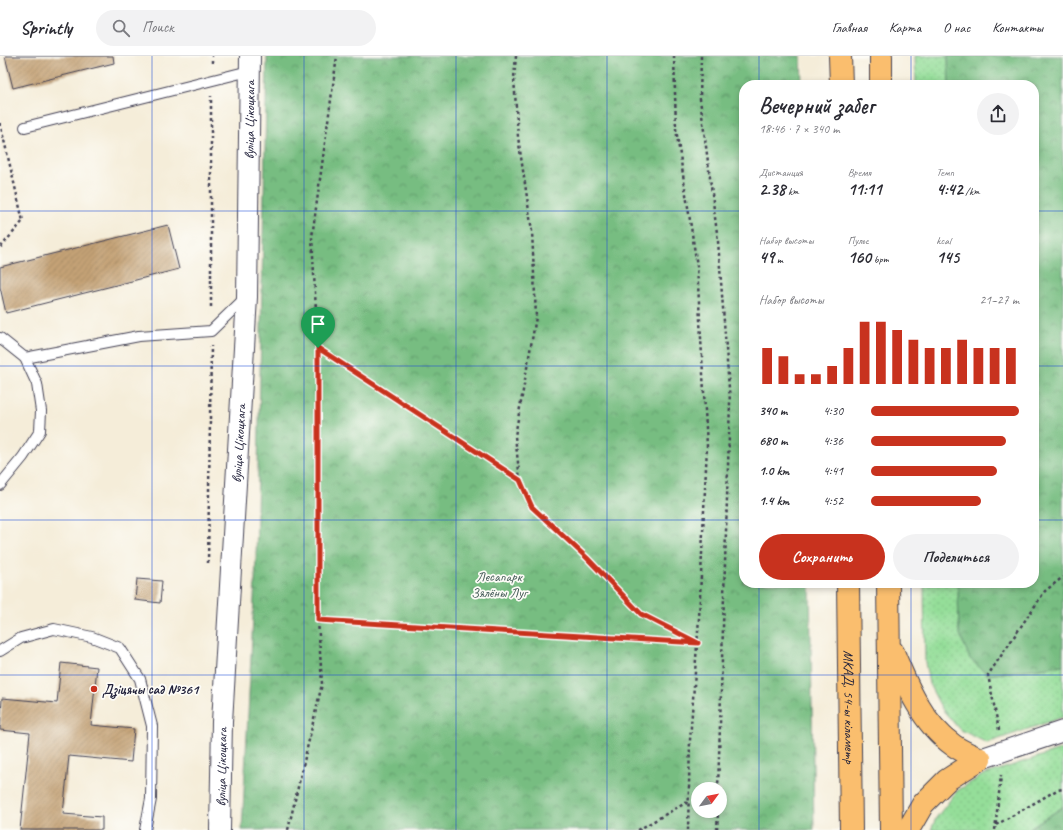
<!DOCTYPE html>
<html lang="ru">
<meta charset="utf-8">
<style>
:root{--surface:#fff;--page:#f2f2f3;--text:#2b2b33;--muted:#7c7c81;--line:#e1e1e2;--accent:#c8321e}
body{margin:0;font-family:Caveat,sans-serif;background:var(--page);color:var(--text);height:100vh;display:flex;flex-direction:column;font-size:15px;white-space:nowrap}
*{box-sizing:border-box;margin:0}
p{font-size:13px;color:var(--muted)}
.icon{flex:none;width:22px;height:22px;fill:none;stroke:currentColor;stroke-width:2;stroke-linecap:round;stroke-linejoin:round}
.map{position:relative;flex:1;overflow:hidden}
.drawer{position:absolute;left:739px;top:24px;width:300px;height:508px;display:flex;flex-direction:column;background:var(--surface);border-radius:16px;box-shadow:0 2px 6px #0003}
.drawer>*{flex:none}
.needle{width:26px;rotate:58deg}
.buttons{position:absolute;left:691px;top:726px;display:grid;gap:8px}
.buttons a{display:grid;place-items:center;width:36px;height:36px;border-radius:50%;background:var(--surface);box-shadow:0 2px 6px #0003;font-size:20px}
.pin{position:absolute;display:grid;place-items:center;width:34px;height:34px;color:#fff;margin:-41px -17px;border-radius:50% 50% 50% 0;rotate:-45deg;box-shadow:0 0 4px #0007}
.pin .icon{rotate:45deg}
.round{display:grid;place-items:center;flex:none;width:42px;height:42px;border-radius:21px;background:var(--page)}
.head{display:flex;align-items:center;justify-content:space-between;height:68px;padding:0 20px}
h1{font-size:22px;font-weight:700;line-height:30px}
.metrics{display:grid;grid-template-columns:repeat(3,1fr);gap:6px;height:68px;padding:4px 20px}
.metrics div{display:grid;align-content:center}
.metrics b{font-size:17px;font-weight:700}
.metrics small{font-size:11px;font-weight:400}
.metrics p{font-size:11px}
.chart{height:112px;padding:8px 20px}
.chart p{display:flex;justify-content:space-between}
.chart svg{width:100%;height:72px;margin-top:4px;stroke:var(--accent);stroke-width:6}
.primary-button{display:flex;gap:8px;margin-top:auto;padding:8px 20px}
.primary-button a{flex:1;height:46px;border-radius:24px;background:var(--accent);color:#fff;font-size:16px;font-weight:700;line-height:46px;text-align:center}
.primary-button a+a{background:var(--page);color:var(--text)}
ul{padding:0 20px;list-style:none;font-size:13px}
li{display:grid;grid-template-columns:64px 48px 1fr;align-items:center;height:30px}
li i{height:10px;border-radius:5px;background:var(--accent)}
header{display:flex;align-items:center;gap:24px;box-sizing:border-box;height:56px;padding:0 20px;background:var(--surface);border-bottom:1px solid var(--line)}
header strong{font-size:19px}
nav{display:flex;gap:22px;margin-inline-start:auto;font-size:14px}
.search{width:280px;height:36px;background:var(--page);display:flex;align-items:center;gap:10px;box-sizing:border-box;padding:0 14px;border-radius:22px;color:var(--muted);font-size:15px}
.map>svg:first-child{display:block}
.grass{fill:url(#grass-dots);stroke:#5b806a}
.forest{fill:url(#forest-crowns);stroke:#4c705e;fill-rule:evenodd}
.building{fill:url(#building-hatch)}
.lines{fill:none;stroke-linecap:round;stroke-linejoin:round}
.service-casing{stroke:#424053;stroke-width:12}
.minor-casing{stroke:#424053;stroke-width:22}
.trunk-casing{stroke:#424053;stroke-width:24}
.path{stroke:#424053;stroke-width:2.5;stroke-dasharray:3 3;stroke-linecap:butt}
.service{stroke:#fff;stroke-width:10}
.minor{stroke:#fff;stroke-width:20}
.trunk{stroke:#fabe6e;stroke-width:22}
.route-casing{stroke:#fff;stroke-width:8}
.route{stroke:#c8321e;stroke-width:5}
.grid{fill:none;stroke:#1d4ed8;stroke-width:1;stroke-opacity:0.55}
.poi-dot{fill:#c8321e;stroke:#fdfcf7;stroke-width:1.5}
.labels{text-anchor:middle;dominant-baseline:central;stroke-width:3.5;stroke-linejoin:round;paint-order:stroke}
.street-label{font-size:14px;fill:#22223b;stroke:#fdfcf7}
.park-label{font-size:14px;fill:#445a57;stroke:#fdfcf7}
.poi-label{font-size:14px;font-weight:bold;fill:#22223b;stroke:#fdfcf7;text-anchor:start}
</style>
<header>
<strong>Sprintly</strong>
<div class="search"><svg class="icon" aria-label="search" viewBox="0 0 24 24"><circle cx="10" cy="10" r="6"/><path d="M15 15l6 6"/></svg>Поиск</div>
<nav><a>Главная</a><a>Карта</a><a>О нас</a><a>Контакты</a></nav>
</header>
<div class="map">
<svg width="1063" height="774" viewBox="0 0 1063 774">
<defs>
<pattern id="grass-dots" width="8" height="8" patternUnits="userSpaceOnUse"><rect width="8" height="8" fill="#94de99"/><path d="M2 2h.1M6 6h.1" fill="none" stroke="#7fbe85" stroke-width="1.8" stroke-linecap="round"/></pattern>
<pattern id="forest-crowns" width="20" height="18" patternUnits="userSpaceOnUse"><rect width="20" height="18" fill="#77bd81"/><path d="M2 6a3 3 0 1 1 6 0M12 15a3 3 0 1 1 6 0" fill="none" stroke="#61996b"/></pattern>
<pattern id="building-hatch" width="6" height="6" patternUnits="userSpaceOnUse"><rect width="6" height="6" fill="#c4a276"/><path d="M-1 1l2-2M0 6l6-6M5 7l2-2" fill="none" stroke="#9f8462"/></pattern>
</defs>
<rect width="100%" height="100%" fill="#fdfcf7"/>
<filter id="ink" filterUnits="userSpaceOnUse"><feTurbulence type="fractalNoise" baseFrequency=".025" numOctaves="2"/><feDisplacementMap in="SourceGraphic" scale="8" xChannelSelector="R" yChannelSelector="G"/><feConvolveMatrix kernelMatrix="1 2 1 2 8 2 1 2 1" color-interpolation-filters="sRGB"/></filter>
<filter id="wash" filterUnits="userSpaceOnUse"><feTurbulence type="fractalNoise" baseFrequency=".012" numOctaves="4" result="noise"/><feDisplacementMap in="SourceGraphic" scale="16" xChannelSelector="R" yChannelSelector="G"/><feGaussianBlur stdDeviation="0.9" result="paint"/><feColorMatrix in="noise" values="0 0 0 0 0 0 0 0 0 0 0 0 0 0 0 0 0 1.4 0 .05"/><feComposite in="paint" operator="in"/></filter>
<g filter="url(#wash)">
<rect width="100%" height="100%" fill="#f5edd9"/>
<g class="grass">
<polygon points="915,0 948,0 949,29 916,29"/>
<polygon points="924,527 958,527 959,576 988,619 1063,609 1063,661 987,687 959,673 942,653 929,628 925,606"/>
<polygon points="1063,693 1063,751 1031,771 1029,774 931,774 936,762 957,735 983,719"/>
</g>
<g class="forest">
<path d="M267 0H801L802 29H744V527H810L814 774H242L256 504ZM698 733H720V755H698Z"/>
<polygon points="948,0 1063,0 1063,609 988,619 970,603 959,576 958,527 1034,527 1034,29 949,29"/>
<polygon points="1063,751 1063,774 1029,774 1031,771"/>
</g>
<g id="blocks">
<g class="building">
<polygon points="5,0 113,0 114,7 13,32"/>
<polygon points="168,169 179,213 6,257 0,231 0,211"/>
<polygon points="137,523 162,525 160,547 135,544"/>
<polygon points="61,607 97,611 91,669 134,673 131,706 69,700 63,758 102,761 102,774 20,774 30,677 0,674 2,642 57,647"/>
</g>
</g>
</g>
<g filter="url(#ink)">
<use href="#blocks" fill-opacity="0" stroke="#424053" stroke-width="1"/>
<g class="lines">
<g class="service-casing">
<g id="service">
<polyline points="25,71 249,15"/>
<polyline points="0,282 25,302 37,328 41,355 40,375 23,401 0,429"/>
<polyline points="25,302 139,280 211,275 245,242"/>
<polyline points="0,595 21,582 54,573 92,581 120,592 140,623 152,670 151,743 145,774"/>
</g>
</g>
<g class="minor-casing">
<g id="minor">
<polyline points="980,703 1063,675"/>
<path id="s1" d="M220 774 222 666 247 241 250 0"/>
</g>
</g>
<g class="trunk-casing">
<g id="trunk">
<polyline points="840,0 841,29"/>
<polyline points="881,0 881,29"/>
<path id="s2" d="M848 527 851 774"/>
<polyline points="888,527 891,774"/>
<path d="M893 596C907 630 922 667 953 689 961 695 971 699 980 703"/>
<polyline points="908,774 923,748 947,724 980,703"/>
</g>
</g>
<g class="path">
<polyline points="516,0 514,22 518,81 532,175 536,261 515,380 520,424 532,451 587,502 641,558 697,587"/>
<polyline points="674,0 676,73 697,210 707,390 699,562 690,684 688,774"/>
<polyline points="701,0 700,43 718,185 730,346 718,733"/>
<polyline points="212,7 212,0"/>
<polyline points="0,67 23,165 0,192"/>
<polyline points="211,251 211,40"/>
<polyline points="318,292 520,424"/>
<polyline points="208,507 211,290"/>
<polyline points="318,564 695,587"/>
<polyline points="999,674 988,619 1045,535 1063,521"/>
<polyline points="996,769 1057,734 1063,733"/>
<polyline points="288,774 322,628 318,564 318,292 312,181 337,0"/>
<polyline points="638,774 689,745"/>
<polyline points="717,774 718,755"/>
<polyline points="995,774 1001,719"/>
</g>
<use href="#service" class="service"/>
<use href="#minor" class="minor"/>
<use href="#trunk" class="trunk"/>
</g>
</g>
<g class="lines" filter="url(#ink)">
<g class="route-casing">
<polygon id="route" points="318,292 520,424 532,451 587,502 641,558 698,587 318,564"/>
</g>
<use href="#route" class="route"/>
</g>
<path class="grid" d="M152 0V774M304 0V774M456 0V774M607 0V774M759 0V29M911 0V29M0 155H744M1034 155H1063M0 310H744M1034 310H1063M0 464H744M1034 464H1063M759 527V774M911 527V774M0 619H1063"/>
<circle class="poi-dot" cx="94" cy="633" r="4"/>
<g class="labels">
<g class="street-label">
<text stroke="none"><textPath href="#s1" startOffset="711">вуліца Цікоцкага</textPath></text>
<text stroke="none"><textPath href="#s1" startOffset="387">вуліца Цікоцкага</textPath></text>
<text stroke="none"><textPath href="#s2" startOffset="124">МКАД, 54-ы кіламетр</textPath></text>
<text stroke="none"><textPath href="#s1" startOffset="63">вуліца Цікоцкага</textPath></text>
</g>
<g class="park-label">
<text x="499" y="520">Лесапарк<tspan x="499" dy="16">Зялёны Луг</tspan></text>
</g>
<g class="poi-label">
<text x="102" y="633">Дзіцячы сад №361</text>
</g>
</g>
</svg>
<div class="buttons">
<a><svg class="needle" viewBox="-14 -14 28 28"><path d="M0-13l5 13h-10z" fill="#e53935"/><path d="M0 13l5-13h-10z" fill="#7c7c81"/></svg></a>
</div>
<div class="pin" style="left:318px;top:292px;background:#1e9e55"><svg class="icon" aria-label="arrive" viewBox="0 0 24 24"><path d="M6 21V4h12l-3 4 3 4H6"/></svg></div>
<section class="drawer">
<div class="head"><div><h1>Вечерний забег</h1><p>18:46 · 7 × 340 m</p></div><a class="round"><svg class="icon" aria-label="share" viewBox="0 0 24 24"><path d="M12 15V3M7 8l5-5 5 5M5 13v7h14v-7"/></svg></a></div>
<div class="metrics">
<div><p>Дистанция</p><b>2.38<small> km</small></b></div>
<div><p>Время</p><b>11:11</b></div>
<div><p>Темп</p><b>4:42<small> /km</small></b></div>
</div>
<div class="metrics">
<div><p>Набор высоты</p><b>49<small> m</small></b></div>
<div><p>Пульс</p><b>160<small> bpm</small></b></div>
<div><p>kcal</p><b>145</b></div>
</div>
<div class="chart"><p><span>Набор высоты</span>21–27 m</p>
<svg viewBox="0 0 160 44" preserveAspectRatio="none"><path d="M5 44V22M15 44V27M25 44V38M35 44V38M45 44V33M55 44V22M65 44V6M75 44V6M85 44V11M95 44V17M105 44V22M115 44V22M125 44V17M135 44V22M145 44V22M155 44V22"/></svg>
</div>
<ul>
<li><b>340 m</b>4:30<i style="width:100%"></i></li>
<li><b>680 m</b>4:36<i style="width:91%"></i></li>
<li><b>1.0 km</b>4:41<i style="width:85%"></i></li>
<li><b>1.4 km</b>4:52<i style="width:74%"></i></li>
</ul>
<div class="primary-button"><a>Сохранить</a><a>Поделиться</a></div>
</section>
</div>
